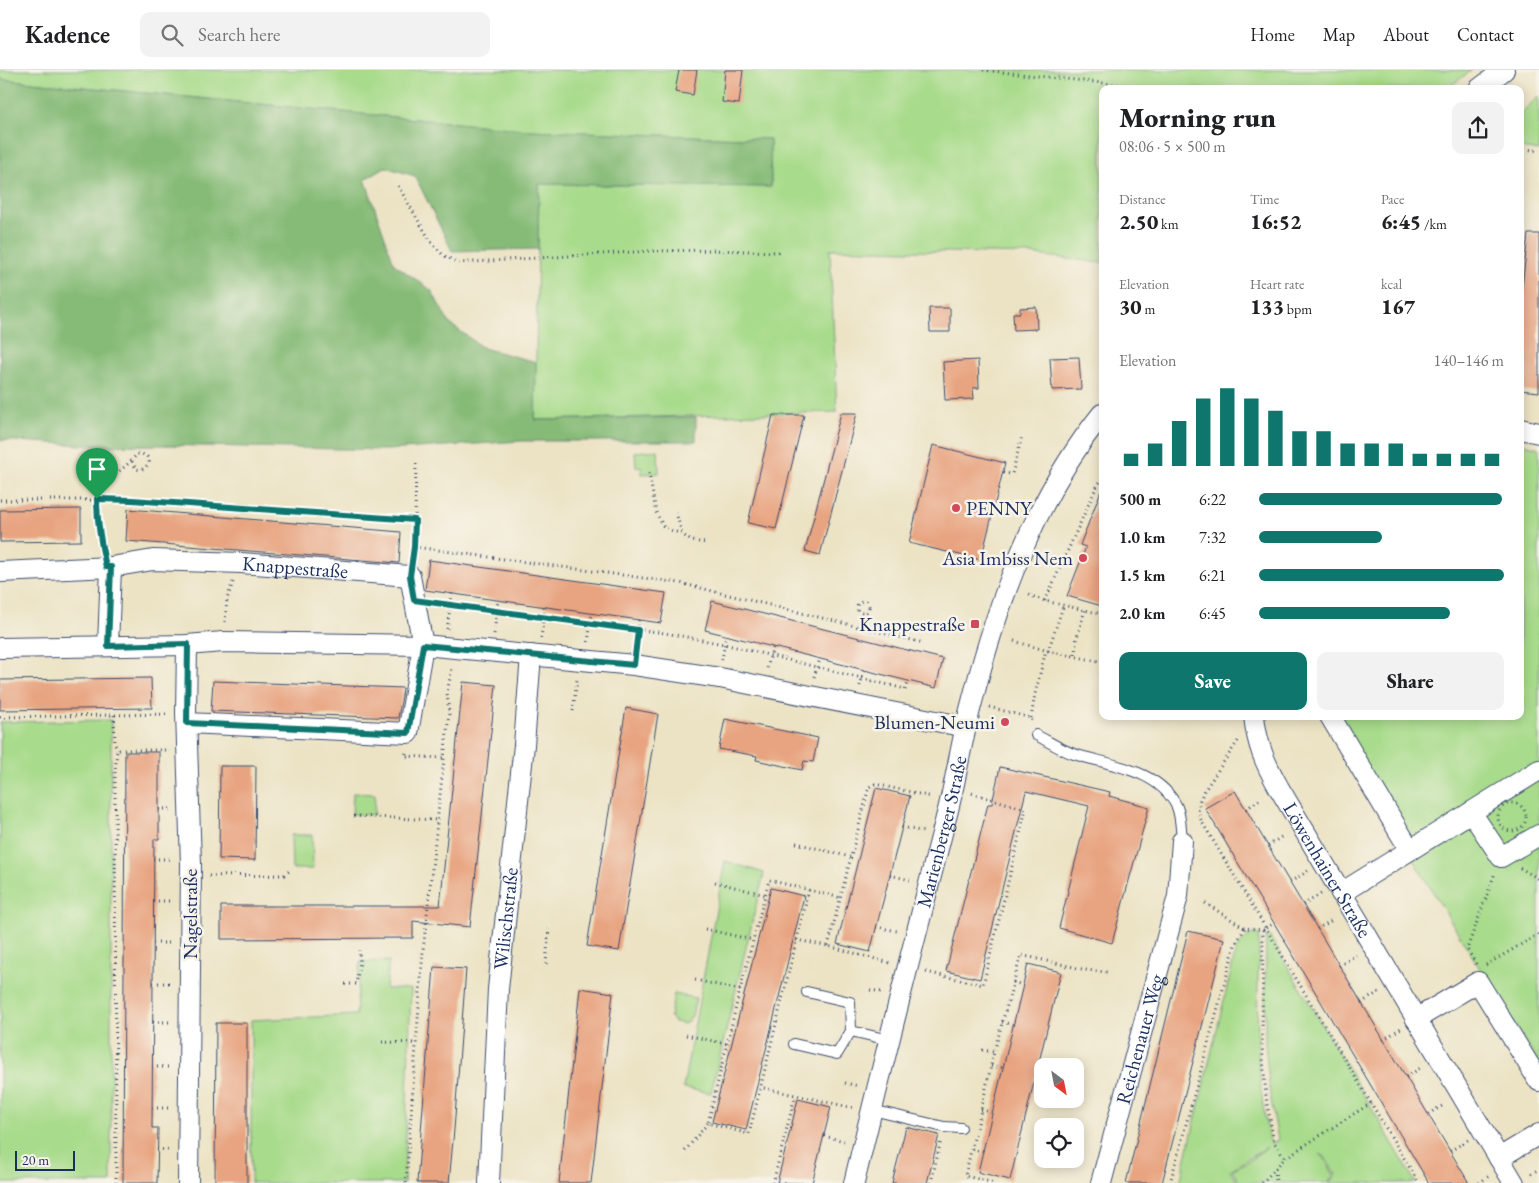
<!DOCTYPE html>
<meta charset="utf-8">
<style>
:root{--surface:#fff;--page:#f2f2f2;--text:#202124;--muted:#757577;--line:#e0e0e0;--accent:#0f766e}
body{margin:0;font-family:"EB Garamond",serif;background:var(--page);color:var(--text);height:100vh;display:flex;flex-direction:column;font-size:19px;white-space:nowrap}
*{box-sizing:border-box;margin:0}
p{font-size:16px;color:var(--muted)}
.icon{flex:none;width:28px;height:28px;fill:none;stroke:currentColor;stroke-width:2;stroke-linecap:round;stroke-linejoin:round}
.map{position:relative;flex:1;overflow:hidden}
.side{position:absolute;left:1099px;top:15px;width:425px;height:635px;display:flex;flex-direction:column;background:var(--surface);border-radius:10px;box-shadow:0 2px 12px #0003}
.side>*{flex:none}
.needle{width:32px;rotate:148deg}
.tools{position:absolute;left:1034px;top:988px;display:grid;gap:10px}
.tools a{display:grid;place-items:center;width:50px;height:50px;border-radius:10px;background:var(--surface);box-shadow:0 2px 12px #0003;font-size:25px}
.scale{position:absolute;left:15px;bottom:12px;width:60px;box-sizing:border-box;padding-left:5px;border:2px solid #1b2f5e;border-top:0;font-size:14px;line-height:18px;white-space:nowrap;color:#1b2f5e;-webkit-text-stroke:4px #f7f3e8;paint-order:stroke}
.pin{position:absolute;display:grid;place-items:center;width:42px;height:42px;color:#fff;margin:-51px -21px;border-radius:50% 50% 50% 0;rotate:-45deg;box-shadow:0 0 5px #0007}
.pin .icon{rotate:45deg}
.round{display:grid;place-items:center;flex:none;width:52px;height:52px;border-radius:10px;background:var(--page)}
.summary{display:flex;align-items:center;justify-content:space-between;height:85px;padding:0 20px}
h1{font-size:28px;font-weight:800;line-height:38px}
.metrics{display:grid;grid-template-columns:repeat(3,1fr);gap:8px;height:85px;padding:5px 20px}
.metrics div{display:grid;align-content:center}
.metrics b{font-size:21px;font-weight:800}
.metrics small{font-size:14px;font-weight:400}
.metrics p{font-size:14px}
.chart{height:140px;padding:10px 20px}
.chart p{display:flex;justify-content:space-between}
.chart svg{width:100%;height:90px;margin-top:5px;stroke:var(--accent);stroke-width:6}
.cta{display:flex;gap:10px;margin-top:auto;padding:10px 20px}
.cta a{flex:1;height:58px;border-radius:10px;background:var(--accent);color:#fff;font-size:20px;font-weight:800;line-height:58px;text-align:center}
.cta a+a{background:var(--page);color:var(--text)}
ul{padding:0 20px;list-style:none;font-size:16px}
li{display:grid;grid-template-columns:80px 60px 1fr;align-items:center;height:38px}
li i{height:12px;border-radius:6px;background:var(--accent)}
header{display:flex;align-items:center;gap:30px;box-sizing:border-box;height:70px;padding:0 25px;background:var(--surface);border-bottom:1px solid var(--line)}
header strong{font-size:24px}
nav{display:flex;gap:28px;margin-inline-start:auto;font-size:18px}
.search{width:350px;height:45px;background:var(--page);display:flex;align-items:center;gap:12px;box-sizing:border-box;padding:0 18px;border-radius:10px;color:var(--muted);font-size:19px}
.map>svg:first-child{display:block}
.green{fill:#a8db8b;stroke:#628574}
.forest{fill:#86bb77;stroke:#50756a}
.building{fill:#e8a481}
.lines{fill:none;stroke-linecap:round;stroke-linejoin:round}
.service-casing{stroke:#3a4a6d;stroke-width:12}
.minor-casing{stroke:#3a4a6d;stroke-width:22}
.path{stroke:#3a4a6d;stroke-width:3;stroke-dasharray:1 4;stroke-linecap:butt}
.service{stroke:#fff;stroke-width:10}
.minor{stroke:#fff;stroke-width:20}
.route-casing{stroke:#fff;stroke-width:10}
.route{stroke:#0f766e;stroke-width:6}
.poi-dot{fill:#d1495b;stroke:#f7f3e8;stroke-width:2}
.labels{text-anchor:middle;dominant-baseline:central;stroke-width:5;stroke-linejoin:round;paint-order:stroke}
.poi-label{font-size:20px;fill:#1b2f5e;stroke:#f7f3e8;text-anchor:end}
.street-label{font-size:20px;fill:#1b2f5e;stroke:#f7f3e8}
</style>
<header>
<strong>Kadence</strong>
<div class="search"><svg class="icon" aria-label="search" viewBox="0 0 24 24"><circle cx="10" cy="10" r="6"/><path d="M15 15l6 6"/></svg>Search here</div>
<nav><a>Home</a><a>Map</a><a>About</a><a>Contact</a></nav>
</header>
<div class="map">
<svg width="1539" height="1113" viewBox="0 0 1539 1113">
<rect width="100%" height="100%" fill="#f7f3e8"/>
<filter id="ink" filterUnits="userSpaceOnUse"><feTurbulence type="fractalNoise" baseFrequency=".02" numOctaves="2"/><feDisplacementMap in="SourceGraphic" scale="10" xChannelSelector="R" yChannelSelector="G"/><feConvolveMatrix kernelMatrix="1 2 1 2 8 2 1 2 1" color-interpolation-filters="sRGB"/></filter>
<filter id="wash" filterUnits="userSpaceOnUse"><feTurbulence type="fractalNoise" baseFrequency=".0096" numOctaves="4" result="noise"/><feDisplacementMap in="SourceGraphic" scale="20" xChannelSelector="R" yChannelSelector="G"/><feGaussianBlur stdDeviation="1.12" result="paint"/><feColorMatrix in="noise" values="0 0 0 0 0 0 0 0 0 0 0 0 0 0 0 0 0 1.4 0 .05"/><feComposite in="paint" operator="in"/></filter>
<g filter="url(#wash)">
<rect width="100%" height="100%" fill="#ece3c4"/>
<g class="green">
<polygon points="0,0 1472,0 1446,19 1102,19 1102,193 1029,184 830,179 837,342 535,350 539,114 771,117 770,69 529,60 0,9"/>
<polygon points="1539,26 1539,81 1520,78 1520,44"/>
<polygon points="1520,373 1539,378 1539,995 1325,646 1520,646"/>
<polygon points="658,380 659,403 642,404 641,396 636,397 635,382"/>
<polygon points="111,650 111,1113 0,1113 0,652"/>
<polygon points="353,723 375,724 374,745 352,744"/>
<polygon points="291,765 312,765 313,799 292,799"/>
<polygon points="725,791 764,803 711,1023 683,1018"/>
<path d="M1255 863 1259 865C1258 935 1253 1006 1271 1074L1278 1070 1270 1025 1265 973 1266 867 1269 865 1416 1113H1329L1336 1105 1324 1086 1319 1084 1323 1087 1334 1105 1328 1113H1240L1232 1100 1253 1088 1267 1077 1230 1100 1238 1113H1180L1236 880C1242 871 1246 867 1255 863Z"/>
<polygon points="389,891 386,919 411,919 404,1113 251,1113 251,950 356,945 360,892"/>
<polygon points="674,924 696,928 692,946 685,954 674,952 670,946"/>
</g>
<polygon class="forest" points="0,9 529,60 770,69 771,117 539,114 538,179 452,181 415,106 385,97 365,109 394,194 431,220 449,253 483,278 536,292 535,350 696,347 696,371 521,371 387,380 157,375 100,376 0,370"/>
<g id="blocks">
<g class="building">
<polygon points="679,0 697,0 693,25 675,22"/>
<polygon points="725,0 743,0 739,34 722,32"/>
<polygon points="1528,164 1539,164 1539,322 1520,320 1520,236"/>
<polygon points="1036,237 1037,259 1014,260 1013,243 1020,243 1020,238"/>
<polygon points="929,238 950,238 950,262 930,262"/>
<polygon points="1079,287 1081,319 1052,320 1050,288"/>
<polygon points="978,290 979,318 973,318 974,329 945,330 943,292"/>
<polygon points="841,343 857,343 820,485 805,481"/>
<polygon points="773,345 804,345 776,459 748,453"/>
<polygon points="933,375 1005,393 981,490 909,473"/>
<polygon points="1101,421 1102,421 1102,536 1067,526 1086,477 1080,475"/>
<polygon points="81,439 81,471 0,472 0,440"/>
<polygon points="128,439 401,462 399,493 126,471"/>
<polygon points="429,490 666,523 661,553 425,520"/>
<polygon points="712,531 943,589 936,618 705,560"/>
<polygon points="151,608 152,638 0,640 0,610"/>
<polygon points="213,611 403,618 402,626 398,648 211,641"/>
<polygon points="463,612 496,615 470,857 413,851 413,868 221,869 221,836 440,836"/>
<polygon points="626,638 658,644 619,881 587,876"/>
<polygon points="725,649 818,668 813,692 804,691 802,700 756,690 757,686 719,679"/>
<polygon points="125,682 159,682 159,769 154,769 152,1058 158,1058 157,1113 123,1113"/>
<polygon points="220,696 256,696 255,790 219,789"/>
<polygon points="1000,697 1110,722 1109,726 1149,737 1112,873 1059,858 1089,736 1026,721 980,909 946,901 988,734 992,734"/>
<polygon points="876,718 910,726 870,882 837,874"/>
<polygon points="1235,721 1406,1007 1469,1113 1429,1113 1274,853 1205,738"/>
<polygon points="771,818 804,826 746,1060 712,1052"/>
<polygon points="1188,861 1224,869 1218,894 1162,1113 1126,1113"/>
<polygon points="1028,894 1061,902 1010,1110 978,1102"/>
<polygon points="434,897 466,899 454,1060 449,1113 417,1113"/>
<polygon points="580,918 613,923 591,1113 559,1113"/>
<polygon points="216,953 247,953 247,1113 215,1113"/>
<polygon points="798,1029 831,1037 812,1113 777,1113"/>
<polygon points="906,1057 939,1065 927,1113 892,1113"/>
</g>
</g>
</g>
<g filter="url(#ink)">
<use href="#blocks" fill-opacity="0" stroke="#3a4a6d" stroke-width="1"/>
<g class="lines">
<g class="service-casing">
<g id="service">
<path d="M1036 665C1048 671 1061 680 1074 684 1109 695 1159 699 1177 737 1181 747 1181 760 1182 771"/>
<polyline points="807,922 850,932 851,961 889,970"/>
<polyline points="794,974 837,984 851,961"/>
<polyline points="872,1040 944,1057 961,1058"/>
</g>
</g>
<g class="minor-casing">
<g id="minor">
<polyline points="1479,19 1504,0"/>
<polyline points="1520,359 1539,363"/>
<path id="s1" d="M0 502 111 497 153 490 241 493 410 506 423 575 408 663 187 653"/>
<polyline points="187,575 186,643 191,794 188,1113"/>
<polyline points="108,576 111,497"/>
<polyline points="0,578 187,575 223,572 423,575 634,595 720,608 966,657"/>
<path id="s2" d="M1254 646C1257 675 1265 693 1279 718L1514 1113"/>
<polyline points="1330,646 1410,780"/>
<polyline points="1471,742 1501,787 1539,765"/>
<polyline points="1341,823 1539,700"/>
<polyline points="1416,949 1478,912 1539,1011"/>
<polyline points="1499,1088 1539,1064"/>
<path id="s3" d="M489 1113 498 919 524 675 531 585"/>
<path id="s4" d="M854 1113C884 988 916 864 948 740 957 704 962 668 972 632 998 530 1036 426 1102 344"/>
<path id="s5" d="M1101 1113 1178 826 1182 771"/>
</g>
</g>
<g class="path">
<polyline points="983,0 1158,19"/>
<polyline points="1520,78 1539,81"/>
<polyline points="398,116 431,172 443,185 458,193 649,181 713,180 779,182"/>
<polyline points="649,403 656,442 664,458 682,464 691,471 707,473"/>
<polyline points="1003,403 1012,404 1022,366"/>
<polyline points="0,430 132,430 415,450 415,477"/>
<polyline points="676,442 682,464"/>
<polyline points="415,450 416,392"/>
<path d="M102 478C96 442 89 430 117 403 124 397 131 392 137 384H142L147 387 149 392 146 397 141 400 136 399 132 391"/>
<polyline points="413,488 415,477 680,513 924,573"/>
<polyline points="1029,525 1045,531 1102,544"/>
<circle cx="863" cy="537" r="6"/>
<polyline points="1045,531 1096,418 1102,409"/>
<polyline points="434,533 665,563 724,574 905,619"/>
<polyline points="225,552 227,529 233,512"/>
<polyline points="859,558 862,544"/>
<polyline points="447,559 452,523"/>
<polyline points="494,564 498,530"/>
<polyline points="541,568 545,536"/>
<polyline points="1014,571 1048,581 1102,592"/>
<polyline points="588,572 592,543"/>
<polyline points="636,576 639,549"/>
<polyline points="1048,581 1064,534"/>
<polyline points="1075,585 1076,571 1085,540"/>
<polyline points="722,590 726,566"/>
<polyline points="767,598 773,577"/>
<polyline points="814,607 820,589"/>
<polyline points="860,616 864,600"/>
<polyline points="905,620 908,611"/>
<polyline points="989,637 1031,648 1033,653"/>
<polyline points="573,641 577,610"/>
<polyline points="114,645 115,674 117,680"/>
<polyline points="0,647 168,644"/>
<polyline points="1031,648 1035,624 1046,580"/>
<polyline points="1238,671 1204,721 1200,730 1198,742 1202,752 1419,1113"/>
<polyline points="406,683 405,686 444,688"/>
<circle cx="1512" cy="747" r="14"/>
<polyline points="159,739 171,739"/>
<polyline points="1246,739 1262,728"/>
<polyline points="354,746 437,750"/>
<polyline points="902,757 924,762"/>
<polyline points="796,773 850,787"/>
<polyline points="1268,776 1284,765"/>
<polyline points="153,789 173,789"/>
<polyline points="1520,798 1539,809"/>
<polyline points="890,805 910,810"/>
<polyline points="209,806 284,805 292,799"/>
<polyline points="715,812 765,825"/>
<polyline points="1290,812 1308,801"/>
<polyline points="809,820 749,1064 708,1053 740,920 769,810 841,828"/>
<polyline points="153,831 173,831"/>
<polyline points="1205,833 1245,858 1263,860 1262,975 1266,1027 1274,1072 1285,1088"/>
<polyline points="1303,835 1321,824"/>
<polyline points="876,857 897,861"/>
<polyline points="1266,858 1274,853"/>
<polyline points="705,859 753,870"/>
<polyline points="1317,859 1334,849"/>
<polyline points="796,870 828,876 890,893"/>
<polyline points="153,873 173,873"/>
<polyline points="828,876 869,717 875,714 932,727"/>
<polyline points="546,894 549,859"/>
<polyline points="1476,894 1467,879 1495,803"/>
<polyline points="1486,895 1539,864"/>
<polyline points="1339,896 1356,885"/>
<polyline points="926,902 983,915 1026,739 971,723"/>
<polyline points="695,910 740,920"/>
<polyline points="1013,912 1023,915"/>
<polyline points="153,913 170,913"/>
<polyline points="345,914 356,914 360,892 359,880"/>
<polyline points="870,920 882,922"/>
<polyline points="1361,933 1379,922"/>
<polyline points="153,952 170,952"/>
<polyline points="1002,952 1014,955"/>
<polyline points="686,965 727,974"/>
<polyline points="1383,970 1401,958"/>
<polyline points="382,972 417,973"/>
<polyline points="982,980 994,982"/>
<polyline points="991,996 1003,998"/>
<polyline points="152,997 169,997"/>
<polyline points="1406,1007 1422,997"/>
<polyline points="845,1013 859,1016"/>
<polyline points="759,1017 854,1038"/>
<polyline points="152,1038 169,1038"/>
<polyline points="981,1040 992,1042"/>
<polyline points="1428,1044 1444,1035"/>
<polyline points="977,1058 994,982 1021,885 1086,900 1107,902"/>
<polyline points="975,1064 965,1106 995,1113"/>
<polyline points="824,1066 844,1071"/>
<polyline points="157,1079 169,1080"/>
<polyline points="972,1079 983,1081"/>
<polyline points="685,1081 708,1053"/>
<polyline points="1450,1081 1468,1070"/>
<polyline points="1275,1099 1276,1113"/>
<polyline points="1531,1104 1539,1099"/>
<polyline points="116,1113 115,703 117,680 169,680"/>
<polyline points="406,1113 423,881 449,643 447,623 452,598"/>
<polyline points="773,1113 795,1026"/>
<polyline points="931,1113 941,1070"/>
<polyline points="1170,1113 1235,875 1245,858"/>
<polyline points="1262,1113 1285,1088 1371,1033"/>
<polyline points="1479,1113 1489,1106"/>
</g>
<use href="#service" class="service"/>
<use href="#minor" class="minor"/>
</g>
</g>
<g class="lines" filter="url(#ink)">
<g class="route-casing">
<path id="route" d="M97 429 132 430 415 450 414 477 410 506 414 530 638 560 634 595 423 575 408 663 187 653 188 574 108 576 111 497H106C101 475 97 452 97 429Z"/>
</g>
<use href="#route" class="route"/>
</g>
<g class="poi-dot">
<circle cx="956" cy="438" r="5"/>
<circle cx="1083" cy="488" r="5"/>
<rect x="970" y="549" width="10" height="10" rx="2.5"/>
<circle cx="1005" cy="652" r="5"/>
</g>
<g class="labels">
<g class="poi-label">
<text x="966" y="438" text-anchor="start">PENNY</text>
<text x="1073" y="488">Asia Imbiss Nem</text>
<text x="965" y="554">Knappestraße</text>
<text x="995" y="652">Blumen-Neumi</text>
</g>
<g class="street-label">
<text stroke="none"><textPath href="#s1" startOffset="296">Knappestraße</textPath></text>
<text stroke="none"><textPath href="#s4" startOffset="362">Marienberger Straße</textPath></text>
<text stroke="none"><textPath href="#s2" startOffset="172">Löwenhainer Straße</textPath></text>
<text transform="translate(190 844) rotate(-90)">Nagelstraße</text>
<text stroke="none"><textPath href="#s3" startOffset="265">Wilischstraße</textPath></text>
<text stroke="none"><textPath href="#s5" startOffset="149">Reichenauer Weg</textPath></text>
</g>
</g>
</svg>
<div class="tools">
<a><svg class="needle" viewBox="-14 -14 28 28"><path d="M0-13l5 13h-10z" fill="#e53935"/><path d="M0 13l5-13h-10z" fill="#757577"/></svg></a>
<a><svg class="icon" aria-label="locate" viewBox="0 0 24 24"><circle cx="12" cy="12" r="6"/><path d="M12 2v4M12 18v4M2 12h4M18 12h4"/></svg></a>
</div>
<div class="scale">20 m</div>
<div class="pin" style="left:97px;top:429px;background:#1e9e55"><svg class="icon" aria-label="arrive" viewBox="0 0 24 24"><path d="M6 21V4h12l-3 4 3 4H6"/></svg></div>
<section class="side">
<div class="summary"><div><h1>Morning run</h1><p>08:06 · 5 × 500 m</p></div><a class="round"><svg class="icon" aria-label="share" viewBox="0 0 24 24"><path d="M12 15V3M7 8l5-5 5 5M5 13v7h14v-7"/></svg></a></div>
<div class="metrics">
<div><p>Distance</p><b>2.50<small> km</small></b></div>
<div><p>Time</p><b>16:52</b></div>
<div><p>Pace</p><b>6:45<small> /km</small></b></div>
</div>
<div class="metrics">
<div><p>Elevation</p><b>30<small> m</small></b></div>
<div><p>Heart rate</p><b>133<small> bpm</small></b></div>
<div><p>kcal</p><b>167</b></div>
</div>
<div class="chart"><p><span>Elevation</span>140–146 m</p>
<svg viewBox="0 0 160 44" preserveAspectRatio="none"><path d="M5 44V38M15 44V33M25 44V22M35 44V11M45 44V6M55 44V11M65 44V17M75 44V27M85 44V27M95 44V33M105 44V33M115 44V33M125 44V38M135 44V38M145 44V38M155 44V38"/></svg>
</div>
<ul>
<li><b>500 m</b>6:22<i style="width:99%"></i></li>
<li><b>1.0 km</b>7:32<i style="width:50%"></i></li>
<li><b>1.5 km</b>6:21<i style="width:100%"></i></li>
<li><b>2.0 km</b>6:45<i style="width:78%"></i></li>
</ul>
<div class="cta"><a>Save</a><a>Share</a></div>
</section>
</div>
